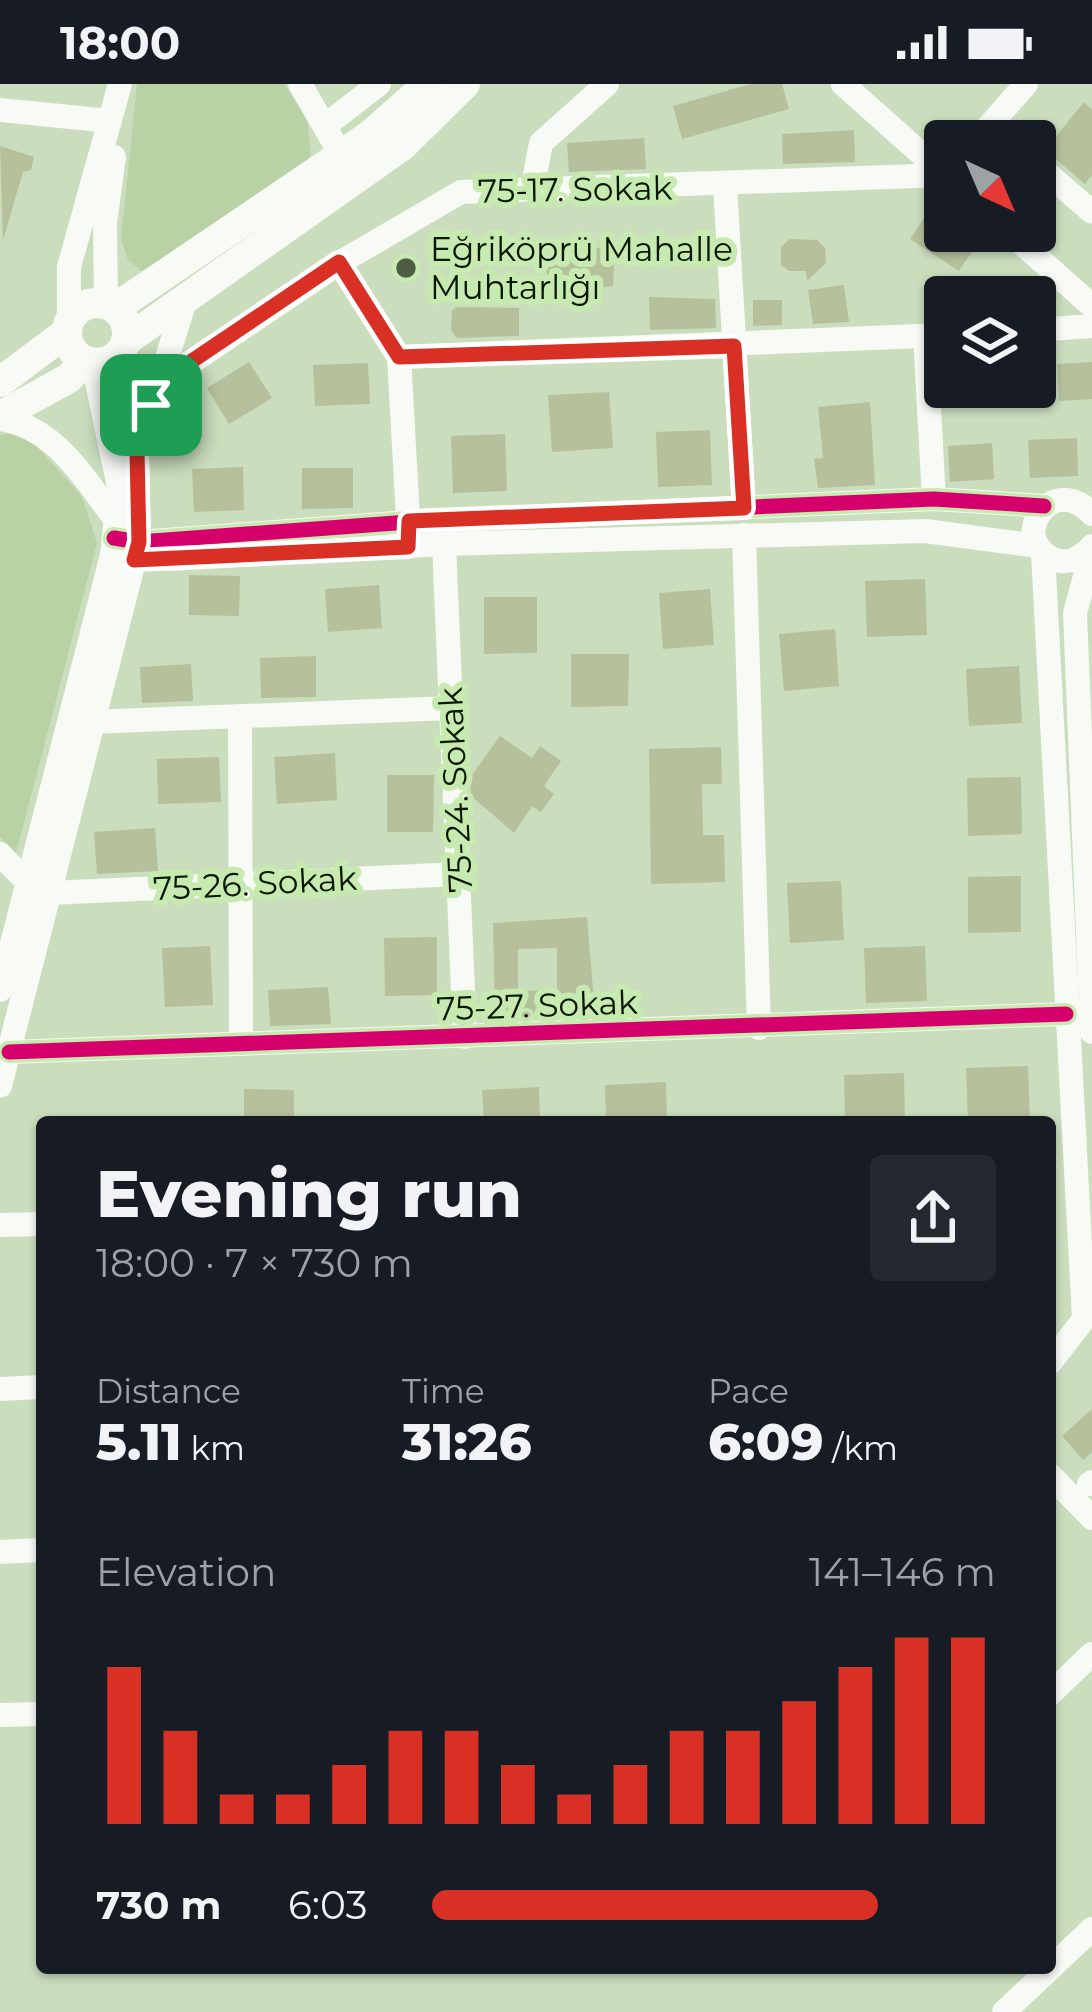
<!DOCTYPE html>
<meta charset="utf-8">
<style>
:root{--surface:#171b24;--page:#242831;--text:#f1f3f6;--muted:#9ea1a6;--accent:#d93025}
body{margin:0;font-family:Montserrat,sans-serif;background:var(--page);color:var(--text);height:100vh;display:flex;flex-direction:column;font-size:45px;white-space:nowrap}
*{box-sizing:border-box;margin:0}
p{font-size:39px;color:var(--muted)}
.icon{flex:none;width:66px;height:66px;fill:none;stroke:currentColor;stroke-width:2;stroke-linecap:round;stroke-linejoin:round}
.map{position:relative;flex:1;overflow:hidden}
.panel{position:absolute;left:36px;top:1032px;width:1020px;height:858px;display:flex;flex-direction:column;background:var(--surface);border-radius:12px;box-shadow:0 3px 9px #0004}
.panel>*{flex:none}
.needle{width:78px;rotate:136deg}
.tools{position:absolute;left:924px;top:36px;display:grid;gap:24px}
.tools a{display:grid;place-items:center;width:132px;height:132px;border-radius:12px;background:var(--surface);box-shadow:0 3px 9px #0004;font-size:60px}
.pin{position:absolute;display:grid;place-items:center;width:102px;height:102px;color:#fff;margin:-51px;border-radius:24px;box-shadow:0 6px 18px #0006}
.round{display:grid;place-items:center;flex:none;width:126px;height:126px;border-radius:12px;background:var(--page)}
.head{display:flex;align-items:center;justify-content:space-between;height:204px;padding:0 60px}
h1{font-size:66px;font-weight:800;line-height:90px}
.figures{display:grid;grid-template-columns:repeat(3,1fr);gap:18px;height:204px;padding:12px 60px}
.figures div{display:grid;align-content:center}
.figures b{font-size:51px;font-weight:800}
.figures small{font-size:33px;font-weight:400}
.figures p{font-size:33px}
.chart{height:336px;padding:24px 60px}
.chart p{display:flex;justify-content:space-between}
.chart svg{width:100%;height:216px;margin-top:12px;stroke:var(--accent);stroke-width:6}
ul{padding:0 60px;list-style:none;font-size:39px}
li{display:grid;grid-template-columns:192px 144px 1fr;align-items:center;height:90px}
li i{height:30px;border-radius:15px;background:var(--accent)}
.status{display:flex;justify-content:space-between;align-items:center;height:84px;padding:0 60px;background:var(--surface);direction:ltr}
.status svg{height:33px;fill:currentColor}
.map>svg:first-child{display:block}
.green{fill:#b8d2a6}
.building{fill:#b6c09d;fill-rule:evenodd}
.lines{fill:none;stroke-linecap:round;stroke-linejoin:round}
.minor{stroke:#f7faf5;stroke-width:24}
.major{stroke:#f7faf5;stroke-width:30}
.cycleway-casing{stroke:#c7eab0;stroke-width:22}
.cycleway{stroke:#d6006c;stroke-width:15}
.route-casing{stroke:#fff;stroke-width:24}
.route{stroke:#d93025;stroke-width:15}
.poi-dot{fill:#4e5c44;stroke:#c7eab0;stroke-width:4.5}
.labels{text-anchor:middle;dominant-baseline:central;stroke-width:12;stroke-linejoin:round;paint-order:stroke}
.street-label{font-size:33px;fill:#0b1603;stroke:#c7eab0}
.poi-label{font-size:33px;fill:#0b1603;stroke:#c7eab0;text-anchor:start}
</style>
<div class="status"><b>18:00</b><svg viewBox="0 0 49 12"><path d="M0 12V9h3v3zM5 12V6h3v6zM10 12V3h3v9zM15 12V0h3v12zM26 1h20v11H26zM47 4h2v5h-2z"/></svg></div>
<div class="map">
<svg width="1092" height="1928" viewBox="0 0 1092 1928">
<rect width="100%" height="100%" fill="#caddbd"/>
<g class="green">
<polygon points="137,0 284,0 307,34 311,77 155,185 142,187 128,176 121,155"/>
<polygon points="24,348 82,413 97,459 16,769 0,752 0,351"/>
</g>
<g class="building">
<polygon points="751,0 782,0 789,25 682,55 673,22"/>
<polygon points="1084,18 1092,26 1092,91 1085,100 1045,66"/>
<polygon points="854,46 855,78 783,80 782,50"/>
<polygon points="644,54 646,85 569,88 567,59"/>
<polygon points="0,62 34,73 31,86 23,88 3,156"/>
<polygon points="930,125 945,134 945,147 964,147 979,157 959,187 910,155"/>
<polygon points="790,155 817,156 825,164 826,179 807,197 806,187 789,187 781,181 781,163"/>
<polygon points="558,163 615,164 613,202 596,204 591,195 576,197 571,204 554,204 546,187 547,165"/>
<polygon points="1021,198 1022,213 951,213 950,204"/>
<polygon points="844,201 849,238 813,240 808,206"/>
<polygon points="649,213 715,215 716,244 650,246"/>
<polygon points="753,216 782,216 782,241 753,242"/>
<polygon points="457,223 519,224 519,252 457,254 451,246 452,226"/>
<polygon points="249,278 272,314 229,340 207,304"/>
<polygon points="1092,278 1092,315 1059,317 1057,280"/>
<polygon points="368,279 370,320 315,322 313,281"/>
<polygon points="952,303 998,303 999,322 953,324"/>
<polygon points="609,308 613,364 552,368 548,311"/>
<polygon points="870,318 875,401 818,404 814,375 823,374 818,323"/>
<polygon points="710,346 712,401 658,403 656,348"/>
<polygon points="505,350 507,407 453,409 451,352"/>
<polygon points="1077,354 1078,392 1030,394 1028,356"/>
<polygon points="992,359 994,395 950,398 948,362"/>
<polygon points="243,383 244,426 194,428 192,385"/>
<polygon points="302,384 353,384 353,424 302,425"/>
<polygon points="189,491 240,492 239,532 189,531"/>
<polygon points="925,495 927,551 867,553 865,497"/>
<polygon points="379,501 382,544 328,548 325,505"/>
<polygon points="710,505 714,561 663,565 659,509"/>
<polygon points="484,513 537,513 537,569 484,570"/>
<polygon points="835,545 839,602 784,607 779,550"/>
<polygon points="571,570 629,570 628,622 571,623"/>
<polygon points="316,572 316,613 261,614 260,574"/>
<polygon points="191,580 193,617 142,619 140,583"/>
<polygon points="1019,582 1022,639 969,642 966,585"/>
<polygon points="500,652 532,674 540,662 561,677 544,702 554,710 541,728 532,722 514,749 471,712 470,694"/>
<polygon points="721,663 722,700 702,700 703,751 724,751 725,798 651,800 649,665"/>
<polygon points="335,669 337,716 277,720 274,673"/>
<polygon points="219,673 221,718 158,720 157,675"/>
<polygon points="387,691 434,691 433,748 387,748"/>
<polygon points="1021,693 1022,750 968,752 967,694"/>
<polygon points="155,744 158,787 97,790 94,748"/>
<polygon points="1021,792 1021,848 968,849 968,793"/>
<polygon points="841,797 844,856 790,859 787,799"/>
<path d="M587 833 595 930 495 934 493 839ZM557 864V906L518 907V865Z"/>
<polygon points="437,853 437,911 385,912 384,854"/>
<polygon points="210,862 213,921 165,923 162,864"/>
<polygon points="925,862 927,917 866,919 864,864"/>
<polygon points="328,903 331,940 270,942 268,906"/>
<polygon points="1028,982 1030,1036 968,1038 966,984"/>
<polygon points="904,989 905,1038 845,1038 844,991"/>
<polygon points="666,998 667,1038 606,1038 605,1001"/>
<polygon points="539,1003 540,1038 484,1038 482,1006"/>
<polygon points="244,1005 294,1006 294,1038 244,1038"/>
<polygon points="1092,1325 1092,1368 1083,1376 1062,1352"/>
</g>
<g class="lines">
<g class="minor">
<polyline points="300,0 341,71"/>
<polyline points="843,0 945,91"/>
<polyline points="0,26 110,37"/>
<polyline points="326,41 379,0"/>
<polyline points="976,57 1026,0"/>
<polyline points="1035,79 1092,128"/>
<polyline points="725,102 744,424"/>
<polyline points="532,107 541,59 607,0"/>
<polyline points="1008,147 1092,222"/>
<polyline points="339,179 399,273 409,452"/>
<polyline points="106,220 105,139 114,73"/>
<polyline points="69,238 69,183 120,0"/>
<polyline points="1035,246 1092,242"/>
<polyline points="925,252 934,415"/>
<polyline points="399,273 945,251"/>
<polyline points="151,321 177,328 186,282 339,179 461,108 945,91"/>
<path d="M0 335C56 343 84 395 116 436"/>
<polyline points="147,337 186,214"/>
<path d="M1092 430C1068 403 1034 417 1033 452 1044 481 1072 486 1092 462"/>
<polyline points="744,451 759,944"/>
<polyline points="114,454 139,458 409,438 934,415 1044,422"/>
<polyline points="444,460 465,953"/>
<polyline points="1092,467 1075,529 1092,948"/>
<polyline points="1043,470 1084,1235 1050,1279"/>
<polyline points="112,471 170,475 444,460 925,447 1037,462"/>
<polyline points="240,632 241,960"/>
<polyline points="90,638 452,624"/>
<polyline points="0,770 27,798 50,809 459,790"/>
<polyline points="0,906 112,471 119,403 93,279"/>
<polyline points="9,968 1066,930"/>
<polyline points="0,1002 139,458 137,368 120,269"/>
<polyline points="0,1141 42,1140"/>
<polyline points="0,1305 42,1303"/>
<polyline points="1050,1391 1092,1434"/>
<polyline points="1089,1400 1092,1398"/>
<polyline points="0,1468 42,1466"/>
<polyline points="1050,1610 1092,1570"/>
<polyline points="0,1631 42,1630"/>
<polyline points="1004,1928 1092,1845"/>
</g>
<g class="major">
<circle cx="97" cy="249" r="30"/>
<polyline points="115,224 369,52 428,0"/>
<polyline points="127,256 402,62 465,0"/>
<polyline points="0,298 67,248"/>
<polyline points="0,332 69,294 85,277"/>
</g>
<g class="cycleway-casing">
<g id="cycleway">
<polyline points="114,454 139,458 409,438 934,415 1044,422"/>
<polyline points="9,968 1066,930"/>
</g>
</g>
<use href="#cycleway" class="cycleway"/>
</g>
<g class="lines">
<g class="route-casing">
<polygon id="route" points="339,178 399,273 734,262 744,424 409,437 408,463 134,476 139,458 137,368 151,321 177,328 186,281"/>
</g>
<use href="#route" class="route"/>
</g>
<circle class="poi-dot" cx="406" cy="184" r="12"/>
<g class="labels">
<g class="street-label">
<text transform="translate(575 105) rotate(-1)">75-17. Sokak</text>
<text transform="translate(455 706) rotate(-93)">75-24. Sokak</text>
<text transform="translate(255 799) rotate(-3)">75-26. Sokak</text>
<text transform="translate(537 921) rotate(-2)">75-27. Sokak</text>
</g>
<g class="poi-label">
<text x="430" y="165">Eğriköprü Mahalle<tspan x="430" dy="38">Muhtarlığı</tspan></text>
</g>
</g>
</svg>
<div class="tools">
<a><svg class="needle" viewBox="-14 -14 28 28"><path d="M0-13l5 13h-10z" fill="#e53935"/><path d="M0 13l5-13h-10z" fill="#9ea1a6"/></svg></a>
<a><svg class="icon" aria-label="layers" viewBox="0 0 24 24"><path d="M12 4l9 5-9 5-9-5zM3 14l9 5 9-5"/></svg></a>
</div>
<div class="pin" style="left:151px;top:321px;background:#1e9e55"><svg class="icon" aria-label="arrive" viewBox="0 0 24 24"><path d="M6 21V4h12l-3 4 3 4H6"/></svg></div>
<section class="panel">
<div class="head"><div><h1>Evening run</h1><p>18:00 · 7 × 730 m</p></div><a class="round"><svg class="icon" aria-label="share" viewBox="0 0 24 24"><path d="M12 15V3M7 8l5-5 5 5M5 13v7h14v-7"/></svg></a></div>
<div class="figures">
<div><p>Distance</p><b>5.11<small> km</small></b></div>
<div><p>Time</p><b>31:26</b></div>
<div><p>Pace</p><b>6:09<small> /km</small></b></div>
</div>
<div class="chart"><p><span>Elevation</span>141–146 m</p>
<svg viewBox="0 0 160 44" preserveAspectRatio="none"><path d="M5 44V12M15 44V25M25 44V38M35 44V38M45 44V32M55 44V25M65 44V25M75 44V32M85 44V38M95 44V32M105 44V25M115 44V25M125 44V19M135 44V12M145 44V6M155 44V6"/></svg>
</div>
<ul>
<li><b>730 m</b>6:03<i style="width:79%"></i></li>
</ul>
</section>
</div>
